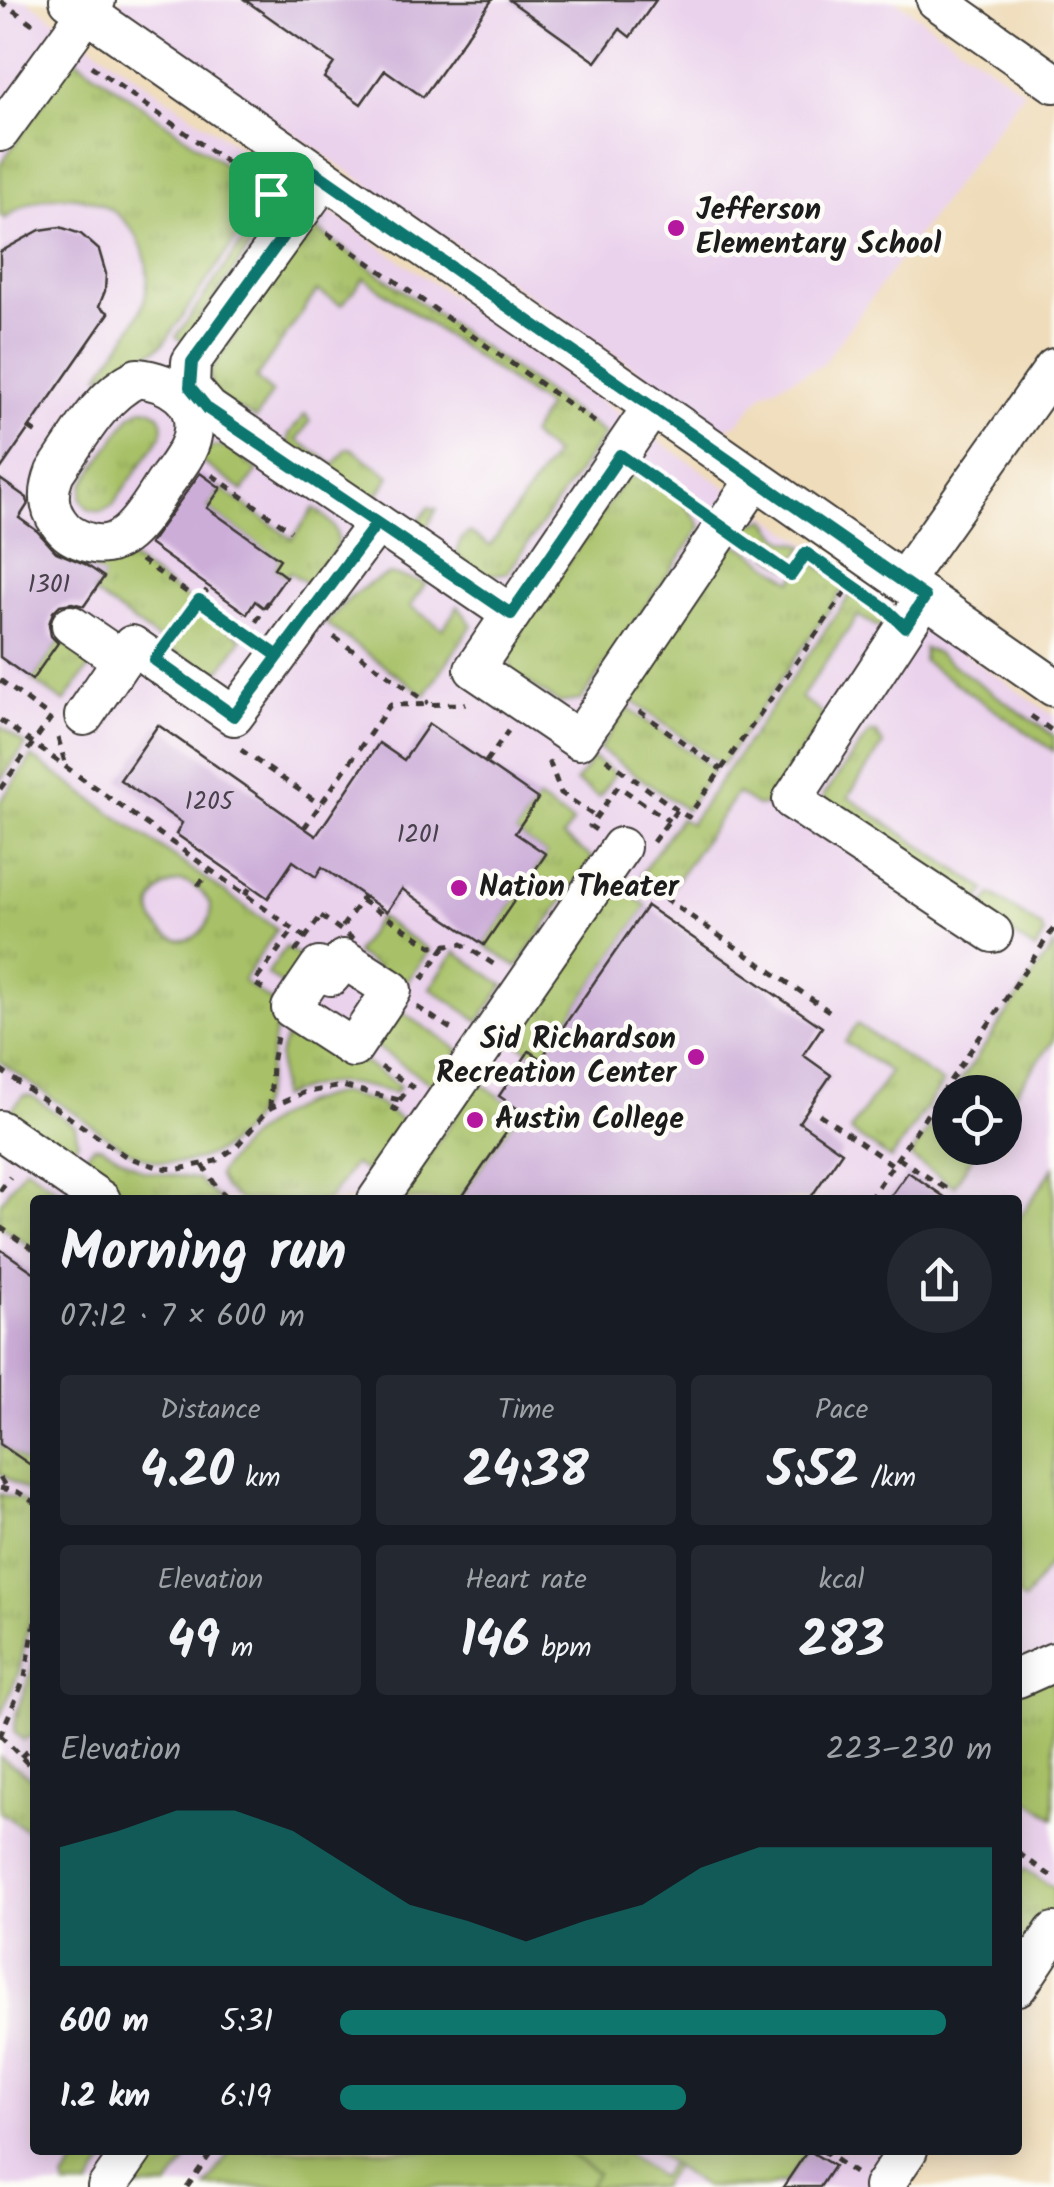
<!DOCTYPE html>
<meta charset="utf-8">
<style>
:root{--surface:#171b24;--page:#242831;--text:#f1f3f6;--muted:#9ea1a6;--accent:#0f766e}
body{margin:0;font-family:Kalam,sans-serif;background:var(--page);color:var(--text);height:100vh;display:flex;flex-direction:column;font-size:38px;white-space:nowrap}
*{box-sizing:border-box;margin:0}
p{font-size:32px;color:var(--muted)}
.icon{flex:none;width:55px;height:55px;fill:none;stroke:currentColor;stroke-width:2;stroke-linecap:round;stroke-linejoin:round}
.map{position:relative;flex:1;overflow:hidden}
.sheet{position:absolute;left:30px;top:1195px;width:992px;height:960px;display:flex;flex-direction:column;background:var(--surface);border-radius:10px;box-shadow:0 5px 25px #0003}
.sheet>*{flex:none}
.fabs{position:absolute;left:932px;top:1075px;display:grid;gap:20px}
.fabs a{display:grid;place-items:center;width:90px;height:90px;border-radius:50%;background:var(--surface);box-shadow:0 5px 25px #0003;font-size:50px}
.pin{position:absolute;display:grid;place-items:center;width:85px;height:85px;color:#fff;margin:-42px;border-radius:20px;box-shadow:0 5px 15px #0006}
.round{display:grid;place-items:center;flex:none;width:105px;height:105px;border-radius:52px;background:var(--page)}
.summary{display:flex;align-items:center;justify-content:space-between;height:170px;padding:0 30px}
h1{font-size:55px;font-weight:700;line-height:75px}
.stats{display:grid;grid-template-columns:repeat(3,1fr);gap:15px;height:170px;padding:10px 30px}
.stats div{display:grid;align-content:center;border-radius:10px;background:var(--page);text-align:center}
.stats b{font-size:50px;font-weight:700}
.stats small{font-size:28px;font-weight:400}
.stats p{font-size:28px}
.chart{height:280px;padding:20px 30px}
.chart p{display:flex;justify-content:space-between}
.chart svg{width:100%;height:180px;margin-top:10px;fill:var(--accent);opacity:.7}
ul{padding:0 30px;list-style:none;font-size:32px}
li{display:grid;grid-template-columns:160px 120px 1fr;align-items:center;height:75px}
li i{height:25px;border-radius:12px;background:var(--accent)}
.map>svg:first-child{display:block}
.built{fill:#ead1ec;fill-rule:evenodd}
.grass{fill:url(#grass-tufts);stroke:#626e42;stroke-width:2.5;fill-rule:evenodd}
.pitch{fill:#a8c167;stroke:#626e42;stroke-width:2.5}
.building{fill:#ccadd8}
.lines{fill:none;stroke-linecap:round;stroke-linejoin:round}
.minor-casing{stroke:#3c3934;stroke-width:42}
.path{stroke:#3c3934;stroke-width:5;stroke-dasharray:8 8;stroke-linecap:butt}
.minor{stroke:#fff;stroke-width:38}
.route-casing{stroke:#fff;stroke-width:20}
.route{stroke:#0f766e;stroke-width:12}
.poi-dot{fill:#b5179e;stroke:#fdfcf7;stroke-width:4}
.labels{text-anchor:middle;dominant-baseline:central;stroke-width:9;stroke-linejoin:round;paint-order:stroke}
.number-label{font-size:25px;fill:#48404b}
.poi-label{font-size:30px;font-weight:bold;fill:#1c1c1c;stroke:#fdfcf7;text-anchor:start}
</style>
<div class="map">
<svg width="1054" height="2187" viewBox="0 0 1054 2187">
<defs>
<pattern id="grass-tufts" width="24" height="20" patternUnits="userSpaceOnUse" patternTransform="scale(2.5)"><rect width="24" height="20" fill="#a8c167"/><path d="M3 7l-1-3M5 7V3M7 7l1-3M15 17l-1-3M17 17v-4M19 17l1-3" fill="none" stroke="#90a559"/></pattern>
</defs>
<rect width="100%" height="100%" fill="#fdfcf7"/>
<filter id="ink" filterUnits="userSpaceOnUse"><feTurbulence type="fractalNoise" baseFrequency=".01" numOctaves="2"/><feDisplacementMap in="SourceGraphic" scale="20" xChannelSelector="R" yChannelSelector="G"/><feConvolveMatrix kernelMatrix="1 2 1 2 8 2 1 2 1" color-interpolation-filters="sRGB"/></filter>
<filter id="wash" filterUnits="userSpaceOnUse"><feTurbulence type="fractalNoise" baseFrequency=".0048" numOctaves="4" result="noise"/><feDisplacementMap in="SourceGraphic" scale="40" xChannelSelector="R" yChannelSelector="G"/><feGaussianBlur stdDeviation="2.25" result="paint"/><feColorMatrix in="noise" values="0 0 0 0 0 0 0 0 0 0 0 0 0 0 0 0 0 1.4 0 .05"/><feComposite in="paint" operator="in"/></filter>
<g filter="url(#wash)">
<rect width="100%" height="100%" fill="#efdcba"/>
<g class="built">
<path d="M0 0H27L1054 716V1903L1018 1958V1200H35V2150H891L867 2187H0ZM950 1092H1005V1148H950Z"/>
<polygon points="121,0 895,0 1024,91 822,365 764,392 739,422 724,430 114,10"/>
</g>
<g class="grass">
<path d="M74 58 267 194 164 343C145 361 121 361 102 376L99 375C117 348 144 319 147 286 154 208 64 168 5 219L0 215V165Z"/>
<polygon points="273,198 278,202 276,210 184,342 176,337"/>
<path d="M312 226 605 434 508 572C485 579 474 570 457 556 457 544 461 538 470 532L490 546 554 455 530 435 547 407 364 278 342 305 317 291 256 378 272 393 256 419C236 407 206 398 210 371L301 236Z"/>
<path d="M143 408C158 409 167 420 161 436L113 505 101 512 88 509 81 498 83 485 131 415Z"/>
<polygon points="305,414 310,421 297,440 334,465 346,449 351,448 390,476 377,496 416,525 429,507 437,509 427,527 417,531 288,444 289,434"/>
<polygon points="214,446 226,447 258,470 243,491 195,457"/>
<path d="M627 476C655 476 689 502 701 527L581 700 559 703 511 671 509 647Z"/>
<path d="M221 488 292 539 314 508C356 538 334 551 309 585L289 572 286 577 274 568 279 559 207 508Z"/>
<path d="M766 519C772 526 775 534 785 540 793 544 798 541 805 547L789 569 753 543 742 531 746 525Z"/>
<polygon points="733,543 748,550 792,581 809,559 846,585 722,765 628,698"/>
<polygon points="125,555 192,602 163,643 93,593 103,577 78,559 97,561"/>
<path d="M390 574 426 583 410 606 443 629 458 606 472 625 425 695 326 624C343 602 363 584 390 574Z"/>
<polygon points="853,591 883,611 887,622 878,627 858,616 801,698 822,713 822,721 765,805 757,806 737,793 668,893 641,874 680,818 690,824"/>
<polygon points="198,607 242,639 220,670 210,674 169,648"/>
<polygon points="63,636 96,658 64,702 32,680"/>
<polygon points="924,648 935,652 1054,736 1054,751 923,661"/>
<polygon points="628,708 714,769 686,810 599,749"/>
<polygon points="0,726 26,745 0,781"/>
<polygon points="869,733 877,733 883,745 848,797 986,890 974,908 824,801 824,795"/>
<path d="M32 757 277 929 243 981 283 1010C267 1043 273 1083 255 1114 230 1157 180 1175 135 1154 115 1144 96 1128 77 1115 51 1098 26 1080 0 1062V802ZM182 881C203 888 221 907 204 928 174 969 116 895 182 881Z"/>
<polygon points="593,758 615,773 599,797 576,782"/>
<polygon points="538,799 573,822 563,837 593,858 517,967 484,945 546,854 515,833"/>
<polygon points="616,884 647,906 541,1059 510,1038"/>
<polygon points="992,894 1042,928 1044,936 1035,950 980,912"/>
<polygon points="379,917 429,950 404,986 355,953"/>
<polygon points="1054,945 1054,1040 1005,1106 1005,1092 953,1092"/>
<polygon points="286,947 311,964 292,991 267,974"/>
<polygon points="455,952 504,985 479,1021 430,988"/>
<polygon points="392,1005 459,1050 434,1086 367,1041"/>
<path d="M294 1016 400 1086 395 1093C344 1081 330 1077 280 1097L279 1056Z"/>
<polygon points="857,1024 943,1083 891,1159 850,1131 890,1072 845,1042"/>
<polygon points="479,1082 521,1111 460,1200 397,1200"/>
<path d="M342 1093 376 1102 408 1125 373 1176 354 1164 328 1200H240L225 1189 218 1175C247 1131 290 1101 342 1093Z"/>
<polygon points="24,1095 32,1096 75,1126 78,1141 69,1155 8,1114"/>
<polygon points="950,1097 950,1148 978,1148 954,1186 910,1157"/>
<polygon points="94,1146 101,1146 144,1171 197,1179 220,1200 134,1200 79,1162"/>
<polygon points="25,1167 73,1200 35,1200 35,1250 0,1225 0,1203"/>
<polygon points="0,1444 35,1468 35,1497 0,1473"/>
<polygon points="0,1494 19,1499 35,1510 35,1597 19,1672 0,1717"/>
<path d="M35 1658V1734L23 1740 14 1732C14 1707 30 1683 35 1658Z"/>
<polygon points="1054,1676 1054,1818 1018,1793 1018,1691"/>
<polygon points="0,1757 35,1780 35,1836 0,1812"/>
<polygon points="1024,1869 1054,1888 1054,1919 1018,1977 1018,1879"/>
<polygon points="84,2150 103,2150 109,2156 89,2187 65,2187 64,2180"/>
<polygon points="176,2150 194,2150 168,2187 135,2187 151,2164"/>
<polygon points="564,2150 621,2150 660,2177 670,2163 675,2166 660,2187 588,2187 597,2173"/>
</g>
<g class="pitch">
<polygon points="1054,1167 1054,1557 1024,1601 1018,1597 1018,1220"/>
<polygon points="231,2150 564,2150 597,2173 588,2187 206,2187"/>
<polygon points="652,2150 808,2150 786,2182 766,2187 704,2187"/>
</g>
<g id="blocks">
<g class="building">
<polygon points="245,0 492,0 423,97 385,70 361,104 324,78 334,63"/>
<polygon points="509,0 656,0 630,37 620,29 596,62"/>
<polygon points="60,227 81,234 99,250 106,274 105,291 99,306 109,313 0,470 0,252 40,230"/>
<polygon points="200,473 221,488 207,508 280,559 274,568 286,577 264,608 255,601 247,614 149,544"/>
<polygon points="0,479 27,498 28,504 19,518 37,531 56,552 85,564 104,577 84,606 72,603 60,605 53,612 49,624 51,636 58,643 32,680 0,657"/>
<polygon points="429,724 538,799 515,833 546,854 484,945 402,889 387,912 322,867 316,877 293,861 268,898 176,834 182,823 120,780 158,725 316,836 379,743 404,760"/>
<polygon points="647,906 822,1027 803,1055 831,1075 799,1122 842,1152 809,1200 460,1200 521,1111 499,1096 529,1051 541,1059"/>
<polygon points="908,1172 949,1200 888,1200"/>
<polygon points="0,1249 35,1273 35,1468 0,1444"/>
<polygon points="808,2150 834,2166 820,2187 783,2187"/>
</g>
</g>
</g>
<g filter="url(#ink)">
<use href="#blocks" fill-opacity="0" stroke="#3c3934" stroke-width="2.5"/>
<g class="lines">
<g class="minor-casing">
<g id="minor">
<polyline points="69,0 1054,687"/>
<polyline points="936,0 1054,83"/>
<polyline points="0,132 96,0"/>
<polyline points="324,179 191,362 190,387 209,409 511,614"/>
<path d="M137 378C168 381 201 399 192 436 189 453 175 469 165 483 146 511 124 557 84 541 73 537 66 533 59 523 47 507 48 490 55 472 79 438 99 397 137 378Z"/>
<polyline points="652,407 474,669 579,740 756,479"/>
<polyline points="903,581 1054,368"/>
<polyline points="925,597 792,800 993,933"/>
<polyline points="71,625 122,660"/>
<polyline points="84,716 132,645 234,716 377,523"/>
<polygon points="344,959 392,990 353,1048 291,1008 319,967 331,976"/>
<polyline points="0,1130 101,1200"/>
<polyline points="377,1200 621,847"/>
<polyline points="1018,1678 1054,1662"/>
<polyline points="1018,1986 1054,1932"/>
<polyline points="107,2187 133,2150"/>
<polyline points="883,2187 908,2150"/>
</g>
</g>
<g class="path">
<polyline points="0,1 37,27"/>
<polyline points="91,66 273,195"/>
<polyline points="327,233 600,426"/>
<polyline points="29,428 42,437"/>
<polyline points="647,474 696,508"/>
<polyline points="212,475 291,531"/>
<polyline points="750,546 791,575 808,554"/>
<polyline points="141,560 251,637"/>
<polyline points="175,634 207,590"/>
<polyline points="247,635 273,595"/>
<polyline points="334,637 428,703"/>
<polyline points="0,680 51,718"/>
<polyline points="639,711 722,770"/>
<polyline points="1031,716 1054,732"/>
<polyline points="0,720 306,938"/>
<polyline points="58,738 66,766"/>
<polyline points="241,750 321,805"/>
<polyline points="606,759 677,810"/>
<polyline points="549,761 561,793 596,817"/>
<polyline points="486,762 508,731"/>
<polyline points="0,789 51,718"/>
<polyline points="304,828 390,705 466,704"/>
<polyline points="596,830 590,826 618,786 669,821"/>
<polyline points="653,842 677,810 688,817 851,584"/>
<polyline points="638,880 829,1011"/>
<polyline points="198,886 210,870"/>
<polyline points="245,895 251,886"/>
<polyline points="361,900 431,946 462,944 498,967"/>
<polygon points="321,916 356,941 331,976 296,951"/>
<polyline points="342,927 364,896"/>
<polyline points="422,979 446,945"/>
<polyline points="263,989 254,983 294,929"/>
<polyline points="417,1007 454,1031"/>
<polyline points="381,1067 414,1088"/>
<polyline points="0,1070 127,1157 161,1168 179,1169 216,1161 236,1147 270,1108 303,1093 342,1086 399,1100"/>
<polyline points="270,1108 272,1063 277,1037"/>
<polyline points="398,1111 393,1108 411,1086"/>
<polyline points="819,1114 893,1165"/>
<polyline points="898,1158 945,1188 941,1195"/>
<polyline points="203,1165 216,1186 230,1200"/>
<polyline points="0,1191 10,1177"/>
<polyline points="869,1200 1054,928"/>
<polyline points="0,1227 35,1251"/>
<polyline points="0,1478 7,1489"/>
<polyline points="0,1488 18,1492 35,1503"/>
<polyline points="0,1735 35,1771"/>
<polyline points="0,1736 25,1677 35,1622"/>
<polyline points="21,1757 35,1743"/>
<polyline points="1018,1853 1054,1878"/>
<polyline points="822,2150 856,2174"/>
<polyline points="812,2151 812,2150"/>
<polyline points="187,2187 213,2150"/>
</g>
<use href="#minor" class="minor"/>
</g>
</g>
<g class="lines" filter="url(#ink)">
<g class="route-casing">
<path id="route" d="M271 194 299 214 192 362 190 387 208 409 377 523 278 656 199 600 155 660 234 716C282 652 329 587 377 523L511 614 620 455 791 575 806 553 885 608 905 627 925 597 296 159 271 194"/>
</g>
<use href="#route" class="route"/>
</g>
<g class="poi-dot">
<circle cx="676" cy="228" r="10"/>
<circle cx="459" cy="888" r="10"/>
<circle cx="696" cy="1057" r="10"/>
<circle cx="475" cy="1120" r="10"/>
</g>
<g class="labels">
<g class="number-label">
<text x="49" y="585">1301</text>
<text x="209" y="802">1205</text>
<text x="418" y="835">1201</text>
</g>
<g class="poi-label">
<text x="696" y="211">Jefferson<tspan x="696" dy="34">Elementary School</tspan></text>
<text x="479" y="888">Nation Theater</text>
<text x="676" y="1040" text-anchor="end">Sid Richardson<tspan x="676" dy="34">Recreation Center</tspan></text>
<text x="495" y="1120">Austin College</text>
</g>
</g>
</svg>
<div class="fabs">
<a><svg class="icon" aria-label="locate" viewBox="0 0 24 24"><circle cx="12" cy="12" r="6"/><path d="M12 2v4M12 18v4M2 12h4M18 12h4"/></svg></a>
</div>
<div class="pin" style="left:271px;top:194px;background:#1e9e55"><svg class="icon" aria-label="arrive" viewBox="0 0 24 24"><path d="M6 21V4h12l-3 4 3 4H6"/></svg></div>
<section class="sheet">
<div class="summary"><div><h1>Morning run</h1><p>07:12 · 7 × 600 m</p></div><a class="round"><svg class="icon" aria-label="share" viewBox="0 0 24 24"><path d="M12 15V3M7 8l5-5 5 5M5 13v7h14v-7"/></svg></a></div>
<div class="stats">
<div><p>Distance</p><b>4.20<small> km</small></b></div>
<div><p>Time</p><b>24:38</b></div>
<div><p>Pace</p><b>5:52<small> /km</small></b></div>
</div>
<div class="stats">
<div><p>Elevation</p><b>49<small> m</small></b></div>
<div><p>Heart rate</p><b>146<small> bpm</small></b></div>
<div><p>kcal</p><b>283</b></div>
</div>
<div class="chart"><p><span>Elevation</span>223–230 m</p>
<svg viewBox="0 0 160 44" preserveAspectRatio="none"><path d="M0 44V15L10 11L20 6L30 6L40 11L50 20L60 29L70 33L80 38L90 33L100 29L110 20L120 15L130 15L140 15L150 15L160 15V44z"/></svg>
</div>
<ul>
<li><b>600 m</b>5:31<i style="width:93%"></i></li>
<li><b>1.2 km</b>6:19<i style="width:53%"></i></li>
</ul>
</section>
</div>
